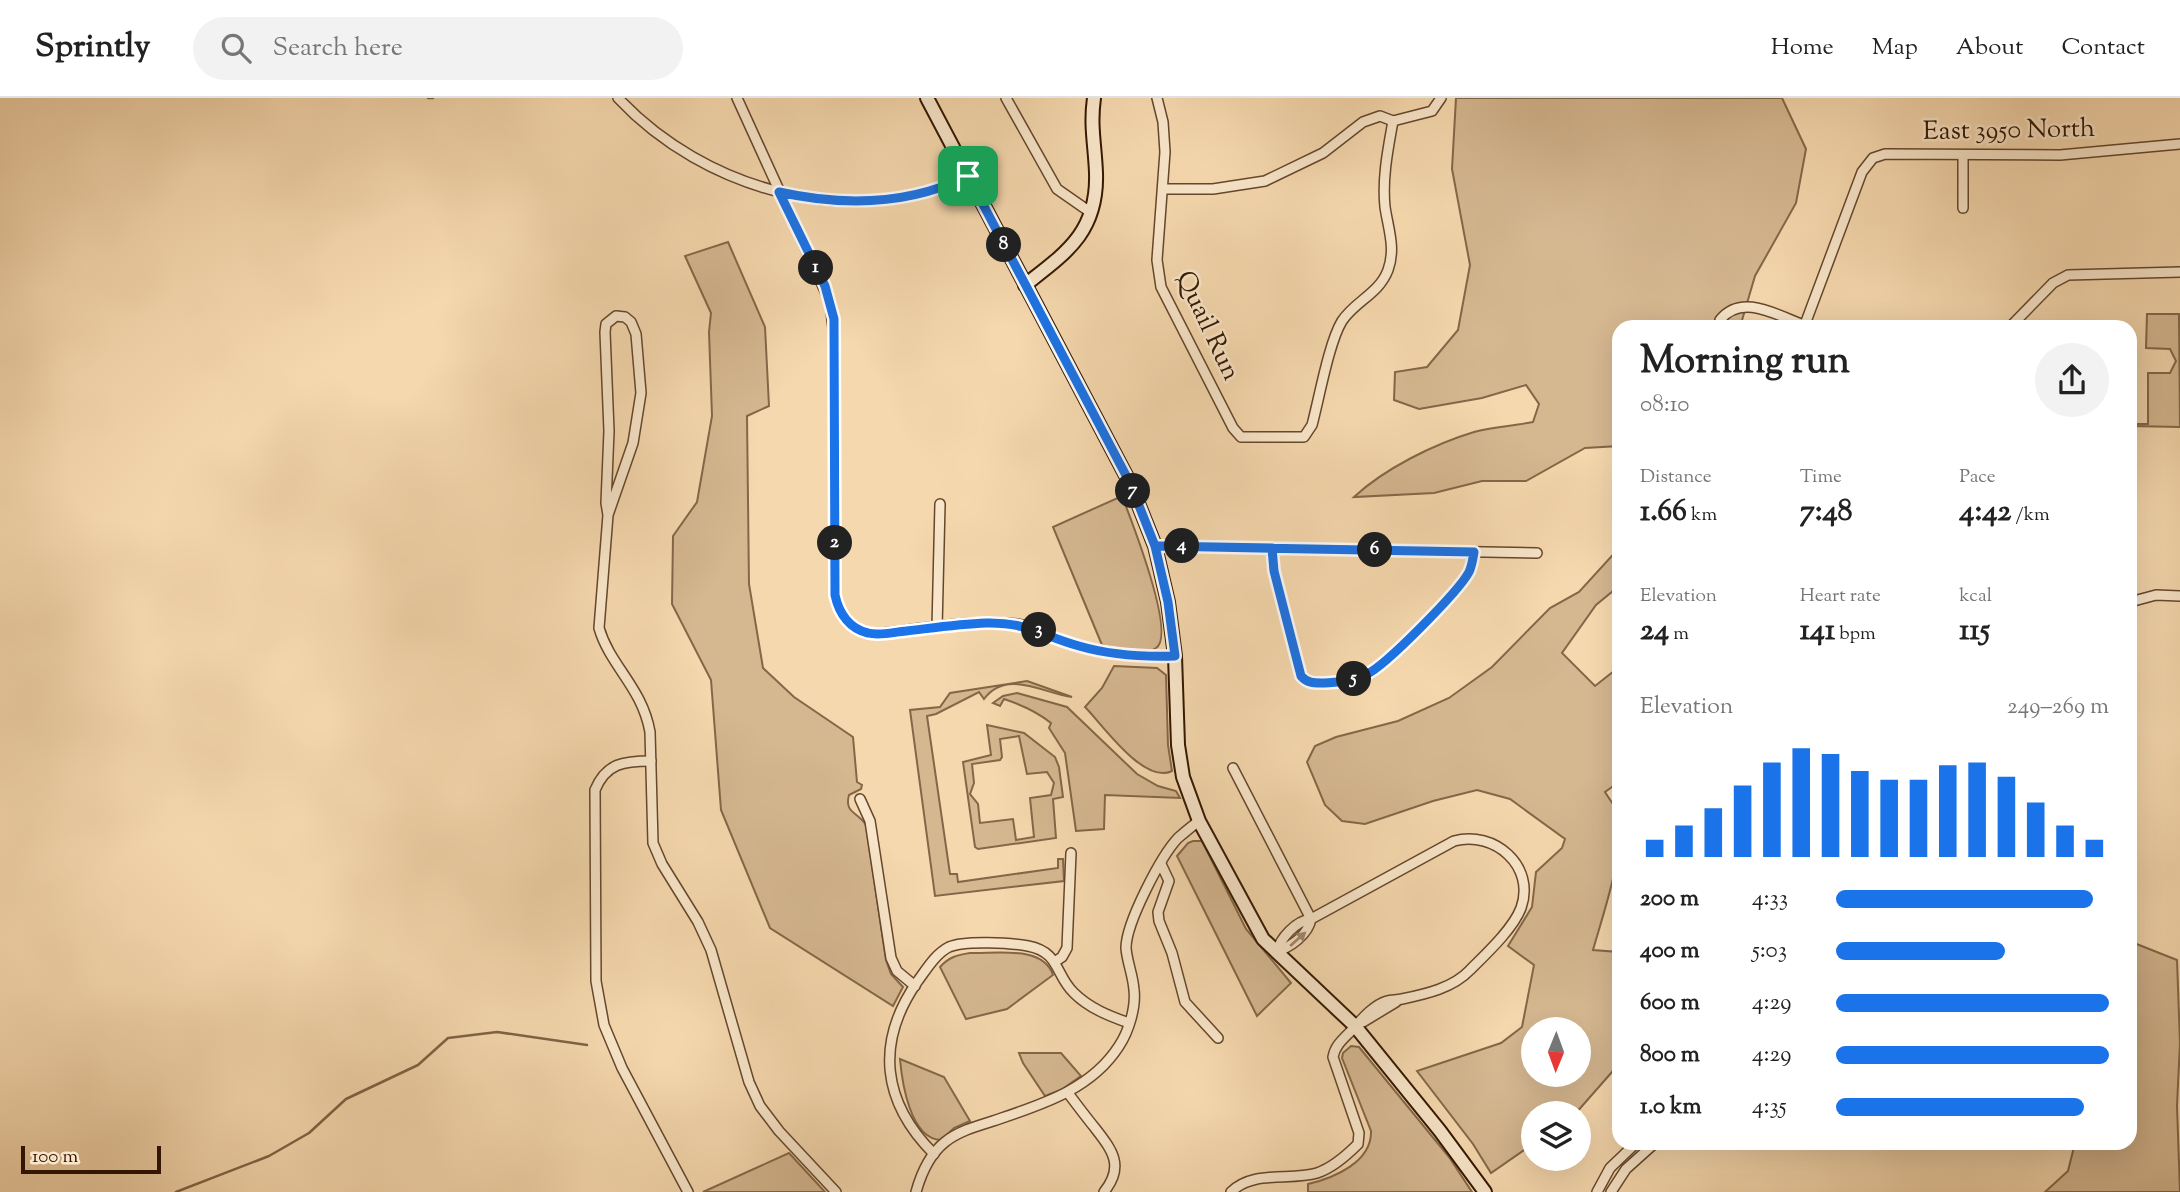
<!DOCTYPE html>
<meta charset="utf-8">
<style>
:root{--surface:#fff;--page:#f2f2f2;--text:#222;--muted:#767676;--line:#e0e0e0;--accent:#1a73e8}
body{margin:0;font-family:"Sorts Mill Goudy",serif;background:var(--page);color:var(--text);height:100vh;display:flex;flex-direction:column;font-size:26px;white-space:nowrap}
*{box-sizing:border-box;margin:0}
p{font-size:23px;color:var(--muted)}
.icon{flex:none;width:38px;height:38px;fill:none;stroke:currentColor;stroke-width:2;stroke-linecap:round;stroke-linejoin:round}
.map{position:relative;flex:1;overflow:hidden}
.panel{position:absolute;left:1612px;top:222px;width:525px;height:830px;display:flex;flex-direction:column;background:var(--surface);border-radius:21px;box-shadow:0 7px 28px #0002}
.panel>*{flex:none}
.needle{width:46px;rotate:181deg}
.controls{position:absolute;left:1521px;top:919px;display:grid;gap:14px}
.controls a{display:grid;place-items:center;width:70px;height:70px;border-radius:50%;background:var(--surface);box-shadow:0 7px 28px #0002;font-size:35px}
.scale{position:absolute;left:21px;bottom:18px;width:140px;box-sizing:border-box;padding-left:7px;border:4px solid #331700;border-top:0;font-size:19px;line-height:24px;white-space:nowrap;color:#331700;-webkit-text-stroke:5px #f9e6ca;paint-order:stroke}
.pin{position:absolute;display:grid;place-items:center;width:60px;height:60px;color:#fff;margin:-30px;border-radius:14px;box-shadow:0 4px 10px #0006}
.km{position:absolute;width:35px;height:35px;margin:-18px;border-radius:50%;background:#222;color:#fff;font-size:19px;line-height:35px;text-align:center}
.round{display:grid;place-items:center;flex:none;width:74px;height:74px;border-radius:37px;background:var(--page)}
.headline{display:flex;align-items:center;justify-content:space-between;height:119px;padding:0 28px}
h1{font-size:38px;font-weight:700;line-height:52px}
.figures{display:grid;grid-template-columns:repeat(3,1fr);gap:10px;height:119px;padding:7px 28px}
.figures div{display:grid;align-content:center}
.figures b{font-size:30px;font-weight:700}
.figures small{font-size:19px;font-weight:400}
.figures p{font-size:19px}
.chart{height:196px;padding:14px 28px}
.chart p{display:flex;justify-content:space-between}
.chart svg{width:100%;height:126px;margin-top:7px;stroke:var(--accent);stroke-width:6}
ul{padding:0 28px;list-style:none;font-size:23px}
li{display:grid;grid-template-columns:112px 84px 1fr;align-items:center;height:52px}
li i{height:18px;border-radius:9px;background:var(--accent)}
header{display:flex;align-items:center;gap:42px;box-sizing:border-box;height:98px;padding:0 35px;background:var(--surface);border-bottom:2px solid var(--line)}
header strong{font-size:33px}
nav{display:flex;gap:38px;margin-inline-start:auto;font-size:24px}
.search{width:490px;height:63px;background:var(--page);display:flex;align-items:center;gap:18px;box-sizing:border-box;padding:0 24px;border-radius:38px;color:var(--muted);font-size:26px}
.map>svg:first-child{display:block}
.green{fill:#d5b790;stroke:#846748;stroke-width:2;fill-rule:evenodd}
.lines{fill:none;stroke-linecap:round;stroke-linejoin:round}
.stream{stroke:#806345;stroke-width:2.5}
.street-casing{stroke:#64472c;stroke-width:12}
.secondary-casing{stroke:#331700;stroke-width:16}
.street{stroke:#f9e6ca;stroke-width:9}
.secondary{stroke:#f9e6ca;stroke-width:12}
.oneway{fill:#a0896f}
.route-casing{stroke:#fff;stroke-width:14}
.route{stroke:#1a73e8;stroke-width:9}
.labels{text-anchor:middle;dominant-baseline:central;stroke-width:5;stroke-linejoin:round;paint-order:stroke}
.street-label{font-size:26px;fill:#331700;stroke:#f9e6ca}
</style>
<header>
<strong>Sprintly</strong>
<div class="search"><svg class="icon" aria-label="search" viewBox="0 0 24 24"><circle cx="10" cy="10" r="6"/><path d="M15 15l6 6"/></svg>Search here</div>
<nav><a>Home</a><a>Map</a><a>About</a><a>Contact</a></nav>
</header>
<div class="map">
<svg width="2180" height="1094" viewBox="0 0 2180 1094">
<rect width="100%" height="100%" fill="#f6d8ae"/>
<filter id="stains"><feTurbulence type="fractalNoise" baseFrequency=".00286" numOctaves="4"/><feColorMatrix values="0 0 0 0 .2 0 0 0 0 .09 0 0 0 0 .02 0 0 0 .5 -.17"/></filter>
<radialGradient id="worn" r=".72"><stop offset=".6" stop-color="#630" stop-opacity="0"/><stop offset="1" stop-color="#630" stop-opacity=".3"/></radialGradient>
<g class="green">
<path d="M1456 0H1782L1806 51 1796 105 1755 178 1740 229H1619V348L1585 350 1526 383H1482L1434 395 1354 399C1384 371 1434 346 1474 334 1492 329 1513 328 1533 324L1539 306 1526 287 1482 300 1419 311 1394 302 1395 274 1427 269 1458 232 1470 167 1452 71Z"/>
<path d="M728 144 765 229 769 308 747 318 749 486 763 570 794 599 853 639 857 684 862 687 861 691 849 697C844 715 858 714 866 727L886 862 891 876 903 889 893 908 770 830 721 712 711 582 672 506 673 438 697 404 712 318 709 234 711 215 685 158Z"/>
<polygon points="2147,216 2179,216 2180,329 2130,328 2130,326 2148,326 2148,275 2170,275 2176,263 2170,251 2146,250"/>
<path d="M1122 398C1130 419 1177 537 1156 550 1142 559 1118 550 1102 547L1053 429Z"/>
<path d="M1619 450V488L1596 507 1562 555 1595 588 1619 569V684L1605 694C1609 701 1617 710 1619 718 1626 750 1602 820 1593 852L1619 854V966L1576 1015H1533V1046L1491 1075 1473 1046 1417 973 1501 945 1522 929 1534 867 1508 848 1532 809 1536 774 1562 750 1565 741 1510 701 1477 692 1433 703 1365 726 1342 723 1325 707 1307 664 1315 648 1336 639 1398 623 1449 600 1492 569 1550 510 1579 494ZM1533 931H1578V976H1533Z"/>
<path d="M1114 568 1157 570 1166 577 1168 647 1172 673C1144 687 1103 627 1085 609L1102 590Z"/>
<path d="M1027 583 1072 599C1044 596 1007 570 984 601L979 594 936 616 927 618 950 776H957L958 784 1058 770V761H1063L1064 783 935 798 910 612 940 609 950 595Z"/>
<path d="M1017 595 1067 609 1137 676 1158 688 1176 693 1180 700 1105 697 1104 731 1076 733 1065 655 1049 630 1051 625C1036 613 1022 607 1004 601L1000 608 993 605 1003 598Z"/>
<path d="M987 627 1024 635 1055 659 1059 669 1063 699 1053 701 1056 740 978 751 975 749 963 664 991 657ZM1019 638 1027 676 1047 674 1054 685 1051 697 1030 700 1034 739 1016 742 1013 721 980 725 978 706 970 696 974 685 972 666 1000 662 1002 659 1000 641Z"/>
<polygon points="1193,743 1202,743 1246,831 1291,885 1257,918 1177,758 1188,745"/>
<polygon points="2130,795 2134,845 2177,862 2180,945 2177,1008 2180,1094 2045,1094 2068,1073 2075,1045 2130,1045"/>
<path d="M970 855C996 856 1043 847 1053 877L1007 911 966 921 940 869C949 859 957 857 970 855Z"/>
<path d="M1351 948 1359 949 1449 1059 1472 1094H1308V1086C1334 1080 1372 1064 1371 1033L1342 960 1343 955Z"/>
<polygon points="1019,955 1061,955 1081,978 1061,992 1045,998 1023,965"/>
<path d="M900 961 944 979 970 1023 954 1030 941 1042C910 1041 902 984 900 961Z"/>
<polygon points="789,1055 825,1094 703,1094"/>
</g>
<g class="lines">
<g class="stream">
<polyline points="428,0 433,0"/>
<polyline points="176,1094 269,1058 309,1035 346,1001 418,967 448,940 497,934 587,947"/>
</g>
<g class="street-casing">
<g id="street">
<path d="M618 0C704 92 852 134 968 78"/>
<path d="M737 0 830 204 834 238 835 497C840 519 853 534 876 536 920 531 973 521 1017 526 1039 529 1057 542 1078 548 1109 557 1142 559 1175 558"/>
<polyline points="1006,0 1057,91 1090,114"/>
<path d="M1157 0 1163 24 1165 54 1157 162 1161 189 1233 330 1241 339H1304L1312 327C1319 301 1329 244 1342 223 1355 203 1379 196 1388 172 1396 150 1388 130 1385 109 1382 80 1388 51 1393 23"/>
<polyline points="1393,23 1432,13 1441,0"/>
<polyline points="1163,91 1213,91 1265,83 1323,55 1363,24 1380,18 1393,23"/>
<polyline points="1963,110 1963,57"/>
<path d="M1720 222C1743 193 1781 220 1809 229"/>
<polyline points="1804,229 1862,74 1873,60 1885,56 2060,57 2180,46"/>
<polyline points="2010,229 2053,185 2068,177 2180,174"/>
<path d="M608 417 606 405 609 333 605 234 606 226 616 218 625 219 631 224 636 236 641 295 633 345 608 417 599 530C610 568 642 589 650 634L653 745 662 766 698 824 711 852 749 984 760 1008 779 1033 836 1094"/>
<polyline points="1155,448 1537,455"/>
<path d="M1272 450 1274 473 1301 578C1308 586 1315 585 1325 585 1340 584 1354 583 1367 577 1385 568 1459 493 1469 474 1472 468 1472 460 1473 454"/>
<polyline points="2130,504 2156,497 2180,498"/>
<polyline points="937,530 940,406"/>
<path d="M651 663C624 663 606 665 595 692L596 883 604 927 622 970 688 1094"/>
<polyline points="1233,670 1311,821"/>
<polyline points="860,701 870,723 891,860 897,873 915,888"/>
<polyline points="1161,766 1169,783 1158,814 1159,823 1172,855 1185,904 1218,940"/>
<path d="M1277 854C1291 848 1308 837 1311 821"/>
<polyline points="1056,863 1062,859 1067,850 1071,755"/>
<polyline points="1363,924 1396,904"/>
<path d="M1068 995C1077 1007 1086 1019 1095 1030 1112 1052 1125 1068 1104 1094"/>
<path d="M934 1056C882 1004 875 945 917 884 926 872 935 856 949 849 965 842 1011 845 1028 848 1060 854 1055 877 1074 895 1089 910 1109 918 1129 925"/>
<path d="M916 1094C921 1076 930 1056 945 1044 959 1033 977 1028 993 1023 1040 1007 1091 992 1119 948 1129 933 1136 909 1134 892 1133 877 1127 864 1126 850 1126 825 1161 758 1178 740 1185 734 1192 728 1199 723"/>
<path d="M1231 1094C1253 1072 1289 1083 1317 1075 1332 1070 1347 1057 1358 1046L1359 1035 1333 959C1335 948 1342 942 1350 934 1360 923 1373 907 1387 903 1391 902 1397 902 1402 901 1426 896 1453 890 1470 872 1486 856 1513 831 1521 810 1536 768 1494 732 1454 743L1311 821C1296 823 1280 840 1277 854"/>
<polyline points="1597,1094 1610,1070 1636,1045"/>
<polyline points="1611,1094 1626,1071 1655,1045"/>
</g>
</g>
<g class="secondary-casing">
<g id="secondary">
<polyline points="927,0 1130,385 1155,448 1168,504 1175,558 1178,647 1183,679 1199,723 1263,841 1355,928 1440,1033 1485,1094"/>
<path d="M1025 187C1066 155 1098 134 1096 75 1095 47 1090 28 1094 0"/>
</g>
</g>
<use href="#street" class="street"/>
<use href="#secondary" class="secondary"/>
</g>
<defs><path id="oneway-solid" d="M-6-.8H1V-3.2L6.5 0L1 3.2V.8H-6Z" transform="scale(1.75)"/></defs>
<use class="oneway" href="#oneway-solid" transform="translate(1298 841) rotate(-42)"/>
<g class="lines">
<g class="route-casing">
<path id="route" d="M968 78C909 107 842 108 779 94L825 188 834 221 835 497C839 516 850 531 868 535 880 538 894 534 906 533 932 530 959 526 986 525 1028 524 1042 538 1079 548 1110 557 1143 559 1175 558L1168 504 1155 448 1272 450 1274 473 1301 578C1308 586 1315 585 1325 585 1340 584 1354 583 1367 576 1385 568 1459 493 1469 474 1472 468 1473 460 1474 454 1367 451 1261 450 1155 448L1130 385 968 78"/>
</g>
<use href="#route" class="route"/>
</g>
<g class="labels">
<g class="street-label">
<text transform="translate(2009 33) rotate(-1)">East 3950 North</text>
<text transform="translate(1207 228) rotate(65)">Quail Run</text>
</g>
</g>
<rect width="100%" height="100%" filter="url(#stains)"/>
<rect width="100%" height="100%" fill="url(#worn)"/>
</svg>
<div class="controls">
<a><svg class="needle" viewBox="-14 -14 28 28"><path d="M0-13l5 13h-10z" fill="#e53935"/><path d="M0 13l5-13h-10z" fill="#767676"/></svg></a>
<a><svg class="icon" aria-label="layers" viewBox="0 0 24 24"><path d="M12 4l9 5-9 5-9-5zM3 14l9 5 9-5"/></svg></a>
</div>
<div class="scale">100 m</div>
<div class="pin" style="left:968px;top:78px;background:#1e9e55"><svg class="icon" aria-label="arrive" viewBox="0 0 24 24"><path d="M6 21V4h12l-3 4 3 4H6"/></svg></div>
<b class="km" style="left:816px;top:170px">1</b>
<b class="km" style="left:835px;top:445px">2</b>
<b class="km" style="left:1039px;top:532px">3</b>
<b class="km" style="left:1182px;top:448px">4</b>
<b class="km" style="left:1354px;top:581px">5</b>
<b class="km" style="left:1375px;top:452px">6</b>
<b class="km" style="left:1133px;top:393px">7</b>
<b class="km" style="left:1004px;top:147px">8</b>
<section class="panel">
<div class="headline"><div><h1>Morning run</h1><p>08:10</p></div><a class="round"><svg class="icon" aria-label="share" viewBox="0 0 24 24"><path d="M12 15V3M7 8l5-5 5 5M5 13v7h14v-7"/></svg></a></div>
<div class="figures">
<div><p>Distance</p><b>1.66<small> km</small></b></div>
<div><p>Time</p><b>7:48</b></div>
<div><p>Pace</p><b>4:42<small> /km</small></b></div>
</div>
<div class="figures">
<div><p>Elevation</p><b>24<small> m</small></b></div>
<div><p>Heart rate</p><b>141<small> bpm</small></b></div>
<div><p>kcal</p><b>115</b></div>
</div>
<div class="chart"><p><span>Elevation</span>249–269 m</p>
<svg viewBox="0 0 160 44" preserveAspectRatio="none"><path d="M5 44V38M15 44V33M25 44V27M35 44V19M45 44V11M55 44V6M65 44V8M75 44V14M85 44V17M95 44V17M105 44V12M115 44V11M125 44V16M135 44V25M145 44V33M155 44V38"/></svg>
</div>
<ul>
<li><b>200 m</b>4:33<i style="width:94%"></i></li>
<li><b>400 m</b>5:03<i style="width:62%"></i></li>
<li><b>600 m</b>4:29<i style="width:100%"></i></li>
<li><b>800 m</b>4:29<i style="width:100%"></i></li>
<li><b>1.0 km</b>4:35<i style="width:91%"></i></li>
</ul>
</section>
</div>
